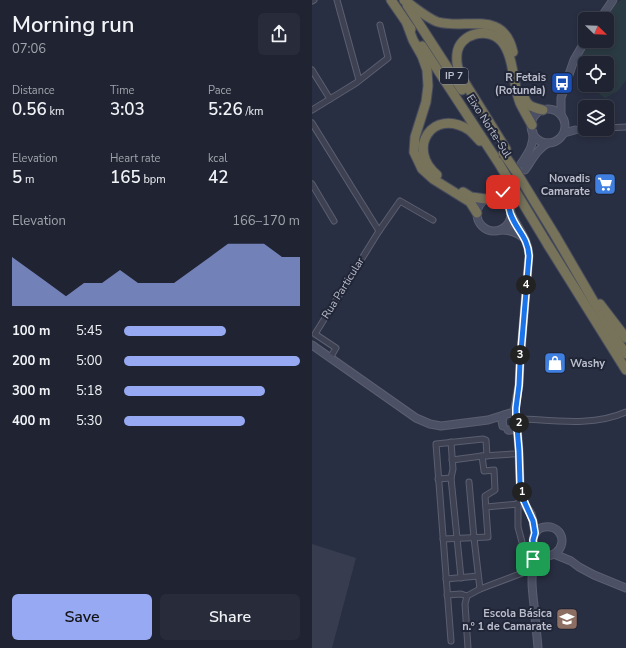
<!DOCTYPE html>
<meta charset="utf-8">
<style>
:root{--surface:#1f2332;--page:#272b3a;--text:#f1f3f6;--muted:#a1a4ac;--line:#3c404d;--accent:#97a9f3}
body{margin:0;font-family:"Nunito Sans",sans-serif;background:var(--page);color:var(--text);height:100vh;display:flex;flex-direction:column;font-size:15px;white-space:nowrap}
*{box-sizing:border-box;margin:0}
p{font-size:13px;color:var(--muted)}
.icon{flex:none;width:22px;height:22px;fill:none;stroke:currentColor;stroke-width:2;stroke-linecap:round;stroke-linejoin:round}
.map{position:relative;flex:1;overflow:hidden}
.details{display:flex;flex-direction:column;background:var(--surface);width:312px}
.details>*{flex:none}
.needle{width:26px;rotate:113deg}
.controls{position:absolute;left:266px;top:12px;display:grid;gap:8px}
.controls a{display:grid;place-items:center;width:36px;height:36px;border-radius:6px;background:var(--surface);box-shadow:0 2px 6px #0003,0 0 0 1px var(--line);font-size:20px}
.pin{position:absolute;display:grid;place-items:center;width:34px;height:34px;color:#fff;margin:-17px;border-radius:8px;box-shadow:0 2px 6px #0006}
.km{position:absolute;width:20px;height:20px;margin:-10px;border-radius:50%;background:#222;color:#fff;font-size:11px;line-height:20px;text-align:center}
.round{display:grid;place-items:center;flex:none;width:42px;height:42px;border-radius:6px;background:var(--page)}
.head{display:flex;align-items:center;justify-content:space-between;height:68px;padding:0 12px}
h1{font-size:22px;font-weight:600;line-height:30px}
.stats{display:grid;grid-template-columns:repeat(3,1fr);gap:6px;height:68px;padding:4px 12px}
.stats div{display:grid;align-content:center}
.stats b{font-size:17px;font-weight:600}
.stats small{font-size:11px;font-weight:400}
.stats p{font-size:11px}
.chart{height:112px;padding:8px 12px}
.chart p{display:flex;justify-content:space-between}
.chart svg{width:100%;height:72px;margin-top:4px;fill:var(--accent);opacity:.7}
.primary-button{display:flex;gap:8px;margin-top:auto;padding:8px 12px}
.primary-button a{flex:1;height:46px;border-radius:6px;background:var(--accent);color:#111;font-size:16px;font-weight:600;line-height:46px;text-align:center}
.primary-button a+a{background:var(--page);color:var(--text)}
ul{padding:0 12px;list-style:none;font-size:13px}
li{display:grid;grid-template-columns:64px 48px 1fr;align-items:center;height:30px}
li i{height:10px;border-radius:5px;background:var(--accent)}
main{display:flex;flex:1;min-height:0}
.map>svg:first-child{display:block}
.airport{fill:#373c4f}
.green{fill:#2b3b43}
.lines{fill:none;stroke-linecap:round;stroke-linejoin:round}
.street-casing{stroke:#5b5f6f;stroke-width:7}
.secondary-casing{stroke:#5b5f6f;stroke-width:9}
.highway-casing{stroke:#474c5c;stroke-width:11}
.street{stroke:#3d4152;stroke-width:5}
.secondary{stroke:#4b5065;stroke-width:7}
.highway{stroke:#77725a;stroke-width:9}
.highway-bridge-casing{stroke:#474c5c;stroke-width:11;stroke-linecap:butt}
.highway-bridge{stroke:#77725a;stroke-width:9}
.route-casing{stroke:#fff;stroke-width:8}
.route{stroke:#1a73e8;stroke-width:5}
.labels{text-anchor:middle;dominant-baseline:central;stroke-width:4;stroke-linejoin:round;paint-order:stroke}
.shield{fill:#212637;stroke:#8c909f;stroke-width:1}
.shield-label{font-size:10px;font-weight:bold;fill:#babdcc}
.poi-label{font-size:11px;font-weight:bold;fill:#babdcc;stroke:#212637;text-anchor:end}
.street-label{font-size:11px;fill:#babdcc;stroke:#212637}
</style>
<main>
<section class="details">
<div class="head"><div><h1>Morning run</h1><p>07:06</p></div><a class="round"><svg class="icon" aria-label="share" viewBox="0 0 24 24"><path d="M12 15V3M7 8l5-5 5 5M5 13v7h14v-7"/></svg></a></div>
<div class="stats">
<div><p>Distance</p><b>0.56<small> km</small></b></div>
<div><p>Time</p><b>3:03</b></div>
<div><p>Pace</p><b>5:26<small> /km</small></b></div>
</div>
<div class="stats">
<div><p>Elevation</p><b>5<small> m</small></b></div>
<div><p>Heart rate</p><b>165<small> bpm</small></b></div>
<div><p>kcal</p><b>42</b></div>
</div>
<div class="chart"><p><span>Elevation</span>166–170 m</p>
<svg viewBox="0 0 160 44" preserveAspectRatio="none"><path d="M0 44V14L10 22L20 30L30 38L40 30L50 30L60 22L70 30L80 30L90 30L100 22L110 14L120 6L130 6L140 6L150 14L160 14V44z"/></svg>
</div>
<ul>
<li><b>100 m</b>5:45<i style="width:58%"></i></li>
<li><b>200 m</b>5:00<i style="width:100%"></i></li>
<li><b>300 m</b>5:18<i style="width:80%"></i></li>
<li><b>400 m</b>5:30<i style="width:69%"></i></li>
</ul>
<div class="primary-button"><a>Save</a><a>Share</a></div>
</section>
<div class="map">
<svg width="314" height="648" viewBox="0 0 314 648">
<rect width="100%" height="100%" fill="#292f42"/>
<polygon class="airport" points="0,544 44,558 20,648 0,648"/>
<polygon class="green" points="309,0 314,0 314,80 306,91 293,98 285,92 284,85 295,85 295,63 273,63 273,68 265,64 271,47 275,41 295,41 295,19 291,19 299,7"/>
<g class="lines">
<g class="street-casing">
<g id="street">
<polyline points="25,0 47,80"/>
<polyline points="0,1 2,0"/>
<polyline points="0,70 18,99"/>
<polyline points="0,110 44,83 76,58 68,25"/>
<polyline points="0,123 67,231"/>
<polyline points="295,128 314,127"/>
<polyline points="263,130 277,129"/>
<polyline points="0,184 22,221"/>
<polyline points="18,358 24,348 3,334 67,231 88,201 121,220"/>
<path d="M205 417 213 419C246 421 283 426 314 412"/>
<polyline points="139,442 141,469 139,478 149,578"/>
<polyline points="140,460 170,456 201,454"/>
<polyline points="126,479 139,478"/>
<polyline points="157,482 162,538 168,589"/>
<polyline points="210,493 206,504 206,527 215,561"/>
<polyline points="174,507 206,504"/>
<polyline points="131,539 176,537 173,496 183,490 182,470 172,471 170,456"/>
<polyline points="134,579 166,576"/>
<polyline points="135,595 149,594 155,596"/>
<polyline points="139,641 124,444 171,439 174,440 175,456"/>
<polyline points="156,648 153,604 155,596 168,589 213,572 220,570"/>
</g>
</g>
<g class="secondary-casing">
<g id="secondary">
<polyline points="288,19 301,0"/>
<circle cx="236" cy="126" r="17"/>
<polyline points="249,114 249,98 262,60 273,41"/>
<polyline points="252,133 263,130"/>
<path d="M209 164C216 153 222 146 221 132"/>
<path d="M213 170C220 160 225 149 236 143"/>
<polyline points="183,197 194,189"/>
<circle cx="182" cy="214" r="17"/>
<polyline points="197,207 198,196"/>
<path d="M199 214C206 228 216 239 217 255L208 363 207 385 203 408 204 415"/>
<path d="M188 230C198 230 204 232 212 238"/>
<polyline points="0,345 104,418 118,424 129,426 176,420 192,415"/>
<path d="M191 426 190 421 192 415 198 413 204 415 207 421C206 427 202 431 196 430"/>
<polyline points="205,427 207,451 208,483 210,493 213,505 219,514 221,521 223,533"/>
<path d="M222 548C236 567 258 547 247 532 244 528 238 526 233 527 228 527 224 531 222 536 220 541 222 545 222 551 222 561 220 571 220 581 220 589 221 597 222 605 223 620 225 634 226 648"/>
<polyline points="242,554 259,561 267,567 282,575 314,588"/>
</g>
</g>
<g class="highway-casing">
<g id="highway">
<polyline points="79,0 99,29"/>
<path d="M92 0C101 6 116 19 126 22 155 30 191 9 201 52"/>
<polyline points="95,5 150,90"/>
<polyline points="95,24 101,40 110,56 115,70 116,86 114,102 103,137 102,152 110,169 121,179 158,202 165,213"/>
<polyline points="110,46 186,162"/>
<path d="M211 93C214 106 219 107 231 110"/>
<path d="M194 149 150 78C146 69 144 64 145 54 147 33 177 26 190 42 202 56 201 86 208 103 212 111 216 118 220 125"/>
<path d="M125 175C94 149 120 107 157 130 161 133 164 137 168 141"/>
<polyline points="151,192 159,197 174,199"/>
<polyline points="243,235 300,333 314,354"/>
<polyline points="236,245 314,370"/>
<polyline points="288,304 314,338"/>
</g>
</g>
<use href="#street" class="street"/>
<use href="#secondary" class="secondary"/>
<use href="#highway" class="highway"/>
<g class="highway-bridge-casing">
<g id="highway-bridge">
<polyline points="191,153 205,173 243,235"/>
<polyline points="186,162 236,245"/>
</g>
</g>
<use href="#highway-bridge" class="highway-bridge"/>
</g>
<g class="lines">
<g class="route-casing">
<path id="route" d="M191 192 183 197C188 198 192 199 195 203 198 207 197 211 199 215 205 231 216 237 217 256L208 363 207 385 204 408V415L207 421 205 427 207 451 208 483 212 501 221 521 223 533 221 540 222 548 221 559"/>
</g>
<use href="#route" class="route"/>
</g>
<defs>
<g id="bus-square" transform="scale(1.15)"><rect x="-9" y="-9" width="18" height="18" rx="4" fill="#1a4fb4" stroke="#212637"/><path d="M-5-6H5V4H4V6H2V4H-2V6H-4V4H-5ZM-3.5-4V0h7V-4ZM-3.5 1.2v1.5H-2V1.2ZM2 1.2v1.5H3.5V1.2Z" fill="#fff"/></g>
<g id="supermarket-square" transform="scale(1.15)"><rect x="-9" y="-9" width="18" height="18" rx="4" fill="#3f7fe0" stroke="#212637"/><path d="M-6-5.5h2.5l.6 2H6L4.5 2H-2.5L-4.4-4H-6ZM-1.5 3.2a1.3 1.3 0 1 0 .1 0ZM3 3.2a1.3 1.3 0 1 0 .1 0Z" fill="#fff"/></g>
<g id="shop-square" transform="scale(1.15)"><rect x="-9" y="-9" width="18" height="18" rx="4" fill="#3f7fe0" stroke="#212637"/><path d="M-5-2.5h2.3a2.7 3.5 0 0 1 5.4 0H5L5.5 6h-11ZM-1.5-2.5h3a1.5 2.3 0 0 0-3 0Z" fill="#fff"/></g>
<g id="school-square" transform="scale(1.15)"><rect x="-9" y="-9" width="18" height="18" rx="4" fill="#8d6e63" stroke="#212637"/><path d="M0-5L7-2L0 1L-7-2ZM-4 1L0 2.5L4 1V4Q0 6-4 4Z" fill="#fff"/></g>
</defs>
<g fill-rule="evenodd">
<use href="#bus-square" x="250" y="83"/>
<use href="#supermarket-square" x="293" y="184"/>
<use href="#shop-square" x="243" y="363"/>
<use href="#school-square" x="255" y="619"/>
</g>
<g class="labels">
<rect class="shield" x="128" y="68" width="28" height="16" rx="3"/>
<g class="shield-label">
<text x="142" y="76">IP 7</text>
</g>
<g class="poi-label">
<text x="234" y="77">R Fetais<tspan x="234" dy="13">(Rotunda)</tspan></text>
<text x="278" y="178">Novadis<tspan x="278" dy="13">Camarate</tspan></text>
<text x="258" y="363" text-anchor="start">Washy</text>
<text x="240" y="613">Escola Básica<tspan x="240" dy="13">n.º 1 de Camarate</tspan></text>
</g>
<g class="street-label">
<text transform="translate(177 126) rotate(57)">Eixo Norte-Sul</text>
<text transform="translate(31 288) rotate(-58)">Rua Particular</text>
</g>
</g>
</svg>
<div class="controls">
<a><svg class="needle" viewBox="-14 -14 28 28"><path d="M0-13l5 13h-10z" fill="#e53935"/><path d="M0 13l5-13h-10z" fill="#a1a4ac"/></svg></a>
<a><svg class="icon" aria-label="locate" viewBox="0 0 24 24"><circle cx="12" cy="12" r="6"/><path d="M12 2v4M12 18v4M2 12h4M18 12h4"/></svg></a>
<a><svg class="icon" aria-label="layers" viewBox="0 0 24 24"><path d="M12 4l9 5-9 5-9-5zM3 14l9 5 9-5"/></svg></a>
</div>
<div class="pin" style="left:221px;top:559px;background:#1e9e55"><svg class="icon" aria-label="arrive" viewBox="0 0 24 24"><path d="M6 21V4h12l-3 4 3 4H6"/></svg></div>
<div class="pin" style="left:191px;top:192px;background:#d93025"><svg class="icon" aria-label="check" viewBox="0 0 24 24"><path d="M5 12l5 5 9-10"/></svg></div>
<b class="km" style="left:210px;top:492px">1</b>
<b class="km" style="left:207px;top:423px">2</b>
<b class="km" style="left:208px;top:355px">3</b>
<b class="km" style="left:214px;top:285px">4</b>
</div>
</main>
